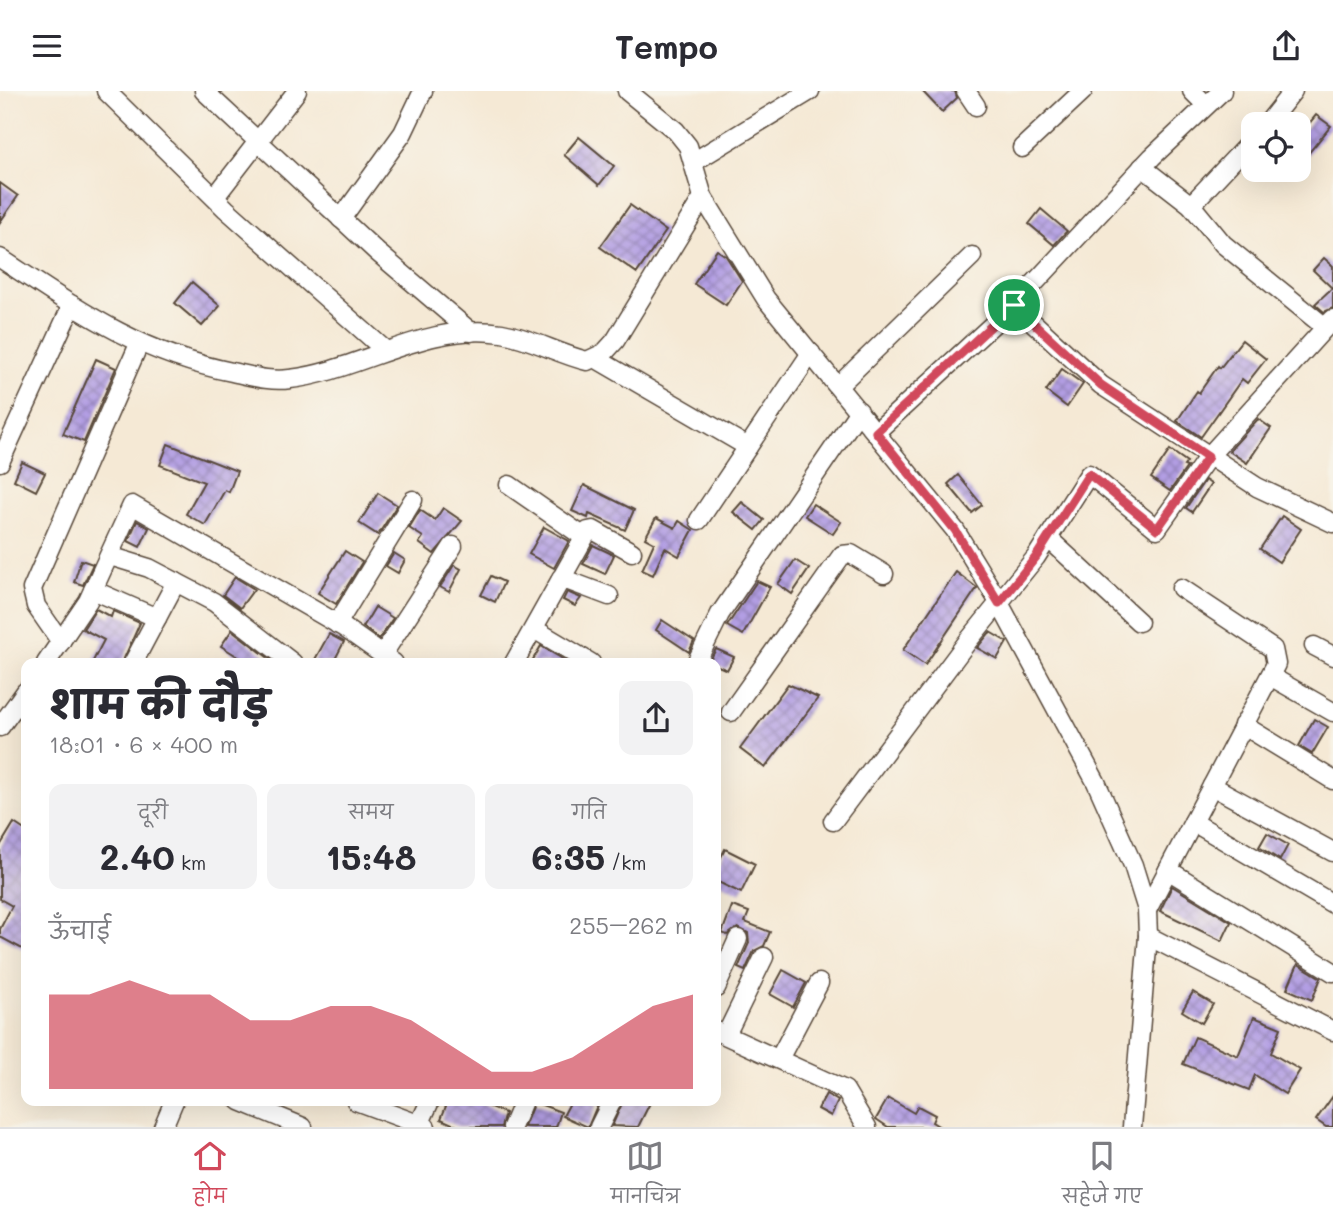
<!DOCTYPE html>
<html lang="hi">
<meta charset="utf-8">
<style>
:root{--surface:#fff;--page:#f2f2f3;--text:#2b2b33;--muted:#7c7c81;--line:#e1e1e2;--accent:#d1495b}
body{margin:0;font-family:Mali,"Playpen Sans Deva",sans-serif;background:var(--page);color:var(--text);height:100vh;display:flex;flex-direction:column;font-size:26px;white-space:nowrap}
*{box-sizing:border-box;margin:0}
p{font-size:23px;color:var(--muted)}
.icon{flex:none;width:38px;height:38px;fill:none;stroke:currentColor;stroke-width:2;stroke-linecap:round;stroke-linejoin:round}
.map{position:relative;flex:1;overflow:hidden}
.side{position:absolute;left:21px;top:567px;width:700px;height:448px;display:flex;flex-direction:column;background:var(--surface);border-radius:14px;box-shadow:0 7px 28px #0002}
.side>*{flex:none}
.buttons{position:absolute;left:1241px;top:21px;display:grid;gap:14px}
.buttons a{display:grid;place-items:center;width:70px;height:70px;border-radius:14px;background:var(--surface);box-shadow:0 7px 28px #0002;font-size:35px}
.pin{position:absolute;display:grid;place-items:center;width:60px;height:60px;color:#fff;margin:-30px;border:4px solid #fff;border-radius:50%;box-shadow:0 2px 7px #0007}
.round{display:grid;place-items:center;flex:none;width:74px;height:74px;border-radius:14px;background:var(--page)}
.head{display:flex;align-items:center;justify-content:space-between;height:119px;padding:0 28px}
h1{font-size:38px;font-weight:800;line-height:52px}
.stats{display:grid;grid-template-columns:repeat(3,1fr);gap:10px;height:119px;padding:7px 28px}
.stats div{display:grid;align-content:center;border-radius:14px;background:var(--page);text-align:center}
.stats b{font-size:35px;font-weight:800}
.stats small{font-size:19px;font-weight:400}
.stats p{font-size:19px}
.chart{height:196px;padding:14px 28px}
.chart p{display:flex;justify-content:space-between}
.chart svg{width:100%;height:126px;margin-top:7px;fill:var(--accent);opacity:.7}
header{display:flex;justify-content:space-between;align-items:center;height:91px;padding:0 28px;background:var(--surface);font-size:32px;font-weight:800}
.tab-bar{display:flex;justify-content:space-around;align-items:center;height:98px;border-top:2px solid var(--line);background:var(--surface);font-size:19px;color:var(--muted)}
.tab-bar a{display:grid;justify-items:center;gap:4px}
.tab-bar .selected{color:var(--accent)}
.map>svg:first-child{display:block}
.building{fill:url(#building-cross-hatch)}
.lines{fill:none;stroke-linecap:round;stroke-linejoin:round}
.street-casing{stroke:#574739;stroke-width:21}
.street{stroke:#fff;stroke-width:18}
.route-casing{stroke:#fff;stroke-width:14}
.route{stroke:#d1495b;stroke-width:9}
</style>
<header><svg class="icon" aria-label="menu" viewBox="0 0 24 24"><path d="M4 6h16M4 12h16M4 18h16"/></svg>Tempo<svg class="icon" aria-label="share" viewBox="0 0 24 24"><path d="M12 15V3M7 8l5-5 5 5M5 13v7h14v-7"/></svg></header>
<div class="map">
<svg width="1333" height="1036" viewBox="0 0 1333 1036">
<defs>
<pattern id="building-cross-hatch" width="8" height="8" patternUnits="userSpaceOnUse" patternTransform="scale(1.75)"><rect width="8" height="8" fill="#b29ee3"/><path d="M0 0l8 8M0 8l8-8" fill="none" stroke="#9281b7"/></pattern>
</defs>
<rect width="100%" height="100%" fill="#f7f3e8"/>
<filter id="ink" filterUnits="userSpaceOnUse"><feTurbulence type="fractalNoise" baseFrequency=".0143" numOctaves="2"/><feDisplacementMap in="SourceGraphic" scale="14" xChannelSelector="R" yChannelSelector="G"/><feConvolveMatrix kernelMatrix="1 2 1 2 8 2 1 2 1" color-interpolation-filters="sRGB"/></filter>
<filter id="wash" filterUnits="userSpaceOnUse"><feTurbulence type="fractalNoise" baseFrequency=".00686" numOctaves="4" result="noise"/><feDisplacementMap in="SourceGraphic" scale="28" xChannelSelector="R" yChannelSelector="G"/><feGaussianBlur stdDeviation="1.57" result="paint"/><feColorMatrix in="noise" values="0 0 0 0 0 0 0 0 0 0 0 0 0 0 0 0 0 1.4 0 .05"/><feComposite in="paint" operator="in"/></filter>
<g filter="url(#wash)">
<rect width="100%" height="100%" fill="#f5e9d5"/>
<g id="blocks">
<g class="building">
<polygon points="922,0 955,0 957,7 942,21"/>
<polygon points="1316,24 1331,35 1298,75 1298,46"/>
<polygon points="579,46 614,75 599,94 564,64"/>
<polygon points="0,92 18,105 0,131"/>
<polygon points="630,114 666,140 637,182 600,156"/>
<polygon points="1041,118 1067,140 1054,154 1029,133"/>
<polygon points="717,159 726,165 742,190 726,214 694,193"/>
<polygon points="1324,167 1333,175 1333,217 1324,221 1315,213 1332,197 1313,179"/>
<polygon points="192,191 220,215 202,235 175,212"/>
<polygon points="1242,249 1266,268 1247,292 1242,288 1201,346 1177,330 1197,300 1199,302 1218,275 1220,277"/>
<polygon points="96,268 116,277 84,351 63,343"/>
<polygon points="1062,278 1083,293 1067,316 1046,300"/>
<polygon points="1258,328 1271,337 1247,372 1229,360"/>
<polygon points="168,353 237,380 229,401 225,399 205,434 186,423 204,391 160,374"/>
<polygon points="1170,359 1187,371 1184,375 1187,376 1170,400 1151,387"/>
<polygon points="22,371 45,382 36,400 14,389"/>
<polygon points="958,384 982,414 972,422 948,393"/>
<polygon points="1205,389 1211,393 1192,421 1186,417"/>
<polygon points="584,394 634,419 625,439 589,423 588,427 572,420"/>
<polygon points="378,402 397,414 378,444 359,432"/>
<polygon points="742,411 764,429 756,439 733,421"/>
<polygon points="813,413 841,431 833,443 805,425"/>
<polygon points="443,417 462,430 434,463 419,452 423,446 409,437 420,419 435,429"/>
<polygon points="1282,425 1301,438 1279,471 1260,458"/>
<polygon points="656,427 675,437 679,430 693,439 679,465 665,457 653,484 642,479 654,452 645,447"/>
<polygon points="137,430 149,437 140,456 128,450"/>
<polygon points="544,436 569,450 554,477 529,463"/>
<polygon points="593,454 614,464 605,483 583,473"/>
<polygon points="345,460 362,471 336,513 318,502"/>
<polygon points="394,462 405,469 398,482 386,475"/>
<polygon points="81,469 93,473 83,494 74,491"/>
<polygon points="795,469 809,478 792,503 778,493"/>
<polygon points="454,474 461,478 449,501 440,496"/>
<polygon points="956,481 977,497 925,574 903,559"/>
<polygon points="491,485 504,491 495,511 481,504"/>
<polygon points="235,486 254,498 240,517 223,504"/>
<polygon points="757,490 770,496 743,544 727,535"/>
<polygon points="567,501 581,507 575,515 563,509"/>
<polygon points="375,516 393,527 379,548 363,536"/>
<polygon points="96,518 111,526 113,520 140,532 122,572 92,572 104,549 83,538"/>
<polygon points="662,529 694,550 689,561 656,539"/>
<polygon points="232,539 275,572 248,572 221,555"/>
<polygon points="990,541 1007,551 997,568 977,557"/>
<polygon points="329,543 344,551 333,572 313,572"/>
<polygon points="541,555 569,572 531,572"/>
<polygon points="716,558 734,566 727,579 709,571"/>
<polygon points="788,593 818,607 765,677 740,658"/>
<polygon points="1314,628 1328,636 1312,663 1299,655"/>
<polygon points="14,732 26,740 26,860 0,846 0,838 12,815 0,808 0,755"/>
<polygon points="1267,742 1288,754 1280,769 1259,756"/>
<polygon points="725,758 755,773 741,802 716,790 716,776"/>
<polygon points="1172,795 1231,831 1222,850 1160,820"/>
<polygon points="732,815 749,821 745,831 770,841 764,855 754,860 745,880 738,877 749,852 748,842 738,837 727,844 722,842"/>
<polygon points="1298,873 1321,887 1312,909 1287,898"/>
<polygon points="783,879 806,892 793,916 770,903"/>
<polygon points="1193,901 1213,913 1202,932 1182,920"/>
<polygon points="1254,926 1281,937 1271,962 1300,979 1285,1003 1255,984 1249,999 1183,973 1195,946 1238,965"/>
<polygon points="826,1003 838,1010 831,1025 818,1018"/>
<polygon points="1333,1005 1333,1036 1326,1036 1316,1029"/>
<polygon points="888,1007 914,1022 918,1015 935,1024 932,1031 940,1036 888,1036 876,1028"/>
<polygon points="448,1010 476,1010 505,1022 501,1036 459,1036 441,1028"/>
<polygon points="571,1010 599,1010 588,1036 563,1025"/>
<polygon points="623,1010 651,1010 638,1036 612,1035"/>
<polygon points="534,1011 561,1021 556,1036 524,1036"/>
</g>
</g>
</g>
<g filter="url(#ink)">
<use href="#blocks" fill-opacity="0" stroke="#574739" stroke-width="2"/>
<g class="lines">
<g class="street-casing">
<g id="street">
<polyline points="106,0 226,118 386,260"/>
<polyline points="204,0 377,161 471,241"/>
<polyline points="627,0 676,40 688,55 703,106 766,208 955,439 997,508 1096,691 1133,774 1147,819 1148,845 1132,1036"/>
<polyline points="966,0 976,15"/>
<polyline points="1192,0 1205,13"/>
<polyline points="1267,33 1293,0"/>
<polyline points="1022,57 1083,0"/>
<polyline points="695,70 810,0"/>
<polyline points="1142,76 1191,114 1223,153 1325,236"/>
<polyline points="215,106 297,0"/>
<polyline points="1191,114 1253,48"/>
<polyline points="341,128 403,42 423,0"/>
<path d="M0 167C79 219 138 262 232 281 251 285 270 291 290 288 360 280 427 230 502 242 531 247 558 263 587 270L604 262 615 250 703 106"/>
<polyline points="1014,214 1101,294 1257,396 1333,432"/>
<polyline points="595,267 748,356"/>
<polyline points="838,295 972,165"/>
<polyline points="876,341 1014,214 1152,66 1222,0"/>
<polyline points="0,371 72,214"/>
<polyline points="509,394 584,446"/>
<polyline points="699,429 811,262"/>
<polyline points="1048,447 1139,531"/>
<polyline points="110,465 149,477 214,511 293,572"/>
<polyline points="561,487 609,505"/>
<polyline points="93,499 157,527"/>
<polyline points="337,533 413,409"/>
<polyline points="534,538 591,572"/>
<polyline points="61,551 36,515 32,498 139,253"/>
<polyline points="1314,555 1333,565"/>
<polyline points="383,563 453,455"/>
<polyline points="46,572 88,510 132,414 343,536 394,572"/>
<polyline points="133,572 176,491"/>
<polyline points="514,572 588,440 593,439 632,461"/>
<polyline points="696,572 720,523 859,320"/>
<polyline points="1270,585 1333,621"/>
<polyline points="731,621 842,464 851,463 884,483"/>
<polyline points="1243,634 1333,689"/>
<polyline points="0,636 26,600"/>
<polyline points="1212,695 1333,761"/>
<polyline points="833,730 968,550 1036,466 1089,383 1157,438 1208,366 1333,228"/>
<polyline points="1193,731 1333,813"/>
<polyline points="1168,779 1333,881"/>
<polyline points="1147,819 1276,573 1273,558 1181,497"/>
<polyline points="1148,845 1333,940"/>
<polyline points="716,897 738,848"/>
<polyline points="716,940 845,999 867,1036"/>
<polyline points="726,944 764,866"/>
<polyline points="779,968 819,892"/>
<polyline points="240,1010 303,1036"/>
<polyline points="356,1010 426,1036"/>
<polyline points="163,1036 174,1010"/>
<polyline points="418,1036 430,1010"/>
<polyline points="512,1036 523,1010"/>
<polyline points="599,1036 612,1010"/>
</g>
</g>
<use href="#street" class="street"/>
</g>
</g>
<g class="lines" filter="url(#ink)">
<g class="route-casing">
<polygon id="route" points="1014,214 1101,294 1208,366 1157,438 1089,383 1036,466 999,512 955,439 876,341"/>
</g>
<use href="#route" class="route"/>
</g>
</svg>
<div class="buttons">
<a><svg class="icon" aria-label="locate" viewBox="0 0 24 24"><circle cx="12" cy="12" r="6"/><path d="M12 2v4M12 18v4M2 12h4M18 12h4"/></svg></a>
</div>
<div class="pin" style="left:1014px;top:214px;background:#1e9e55"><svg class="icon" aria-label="arrive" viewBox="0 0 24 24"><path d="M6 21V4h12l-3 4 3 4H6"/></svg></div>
<section class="side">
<div class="head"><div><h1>शाम की दौड़</h1><p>18:01 · 6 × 400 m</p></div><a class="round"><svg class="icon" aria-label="share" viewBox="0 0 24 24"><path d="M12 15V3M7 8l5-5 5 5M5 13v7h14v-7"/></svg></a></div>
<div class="stats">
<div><p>दूरी</p><b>2.40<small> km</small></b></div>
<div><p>समय</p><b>15:48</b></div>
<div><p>गति</p><b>6:35<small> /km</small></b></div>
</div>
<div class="chart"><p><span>ऊँचाई</span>255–262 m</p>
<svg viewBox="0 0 160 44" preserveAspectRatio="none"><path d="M0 44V11L10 11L20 6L30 11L40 11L50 20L60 20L70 15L80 15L90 20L100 29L110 38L120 38L130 33L140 24L150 15L160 11V44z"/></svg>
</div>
</section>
</div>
<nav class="tab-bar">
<a class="selected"><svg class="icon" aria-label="home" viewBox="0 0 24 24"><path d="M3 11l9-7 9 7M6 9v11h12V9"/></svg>होम</a>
<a><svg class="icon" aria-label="map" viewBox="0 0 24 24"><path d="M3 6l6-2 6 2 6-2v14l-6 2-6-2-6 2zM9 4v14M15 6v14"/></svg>मानचित्र</a>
<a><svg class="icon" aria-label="saved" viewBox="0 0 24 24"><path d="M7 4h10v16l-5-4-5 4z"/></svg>सहेजे गए</a>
</nav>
